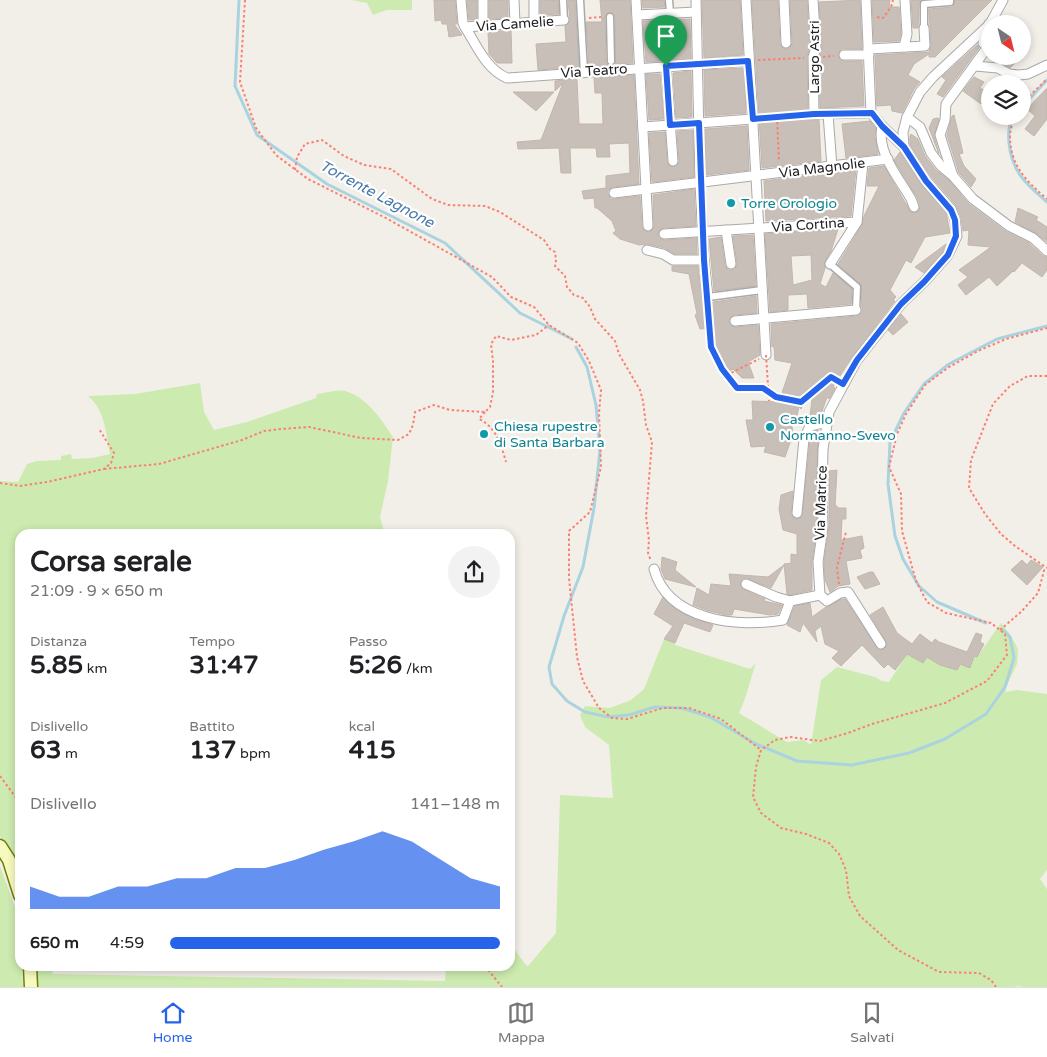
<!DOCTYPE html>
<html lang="it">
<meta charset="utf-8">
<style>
:root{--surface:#fff;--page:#f2f2f2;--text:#202124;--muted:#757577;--line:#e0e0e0;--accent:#2563eb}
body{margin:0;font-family:"Varela Round",sans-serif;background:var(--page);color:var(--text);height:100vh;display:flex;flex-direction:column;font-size:19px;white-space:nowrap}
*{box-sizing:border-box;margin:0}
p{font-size:16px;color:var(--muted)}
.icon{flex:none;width:28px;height:28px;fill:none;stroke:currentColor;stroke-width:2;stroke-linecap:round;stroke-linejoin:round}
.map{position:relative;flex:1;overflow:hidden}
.panel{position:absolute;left:15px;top:529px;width:500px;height:442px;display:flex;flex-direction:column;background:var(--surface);border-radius:15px;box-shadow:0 2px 8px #0003}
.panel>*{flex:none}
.needle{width:32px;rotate:145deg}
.controls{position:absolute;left:981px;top:15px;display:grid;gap:10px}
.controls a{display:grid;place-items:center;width:50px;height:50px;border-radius:50%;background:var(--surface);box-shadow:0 2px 8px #0003;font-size:25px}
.pin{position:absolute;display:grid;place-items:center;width:42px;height:42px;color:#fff;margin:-51px -21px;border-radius:50% 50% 50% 0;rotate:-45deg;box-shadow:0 0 5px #0007}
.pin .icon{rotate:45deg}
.round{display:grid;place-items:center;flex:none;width:52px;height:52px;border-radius:26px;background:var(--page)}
.headline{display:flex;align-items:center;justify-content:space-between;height:85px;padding:0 15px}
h1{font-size:28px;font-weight:700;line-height:38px}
.figures{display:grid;grid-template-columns:repeat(3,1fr);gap:8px;height:85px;padding:5px 15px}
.figures div{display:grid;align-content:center}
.figures b{font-size:25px;font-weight:700}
.figures small{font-size:14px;font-weight:400}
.figures p{font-size:14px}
.chart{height:140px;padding:10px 15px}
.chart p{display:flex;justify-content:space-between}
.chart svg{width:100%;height:90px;margin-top:5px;fill:var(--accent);opacity:.7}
ul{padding:0 15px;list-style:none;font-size:16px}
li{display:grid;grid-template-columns:80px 60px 1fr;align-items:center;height:38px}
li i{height:12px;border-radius:6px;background:var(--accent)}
.menu{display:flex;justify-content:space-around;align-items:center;height:70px;border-top:1px solid var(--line);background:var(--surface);font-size:14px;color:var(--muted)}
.menu a{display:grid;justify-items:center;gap:2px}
.menu .on{color:var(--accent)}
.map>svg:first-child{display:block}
.grass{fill:#cdebb0}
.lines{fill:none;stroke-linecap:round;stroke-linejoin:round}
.stream{stroke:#aad3df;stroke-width:3}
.building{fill:#c7bfb8;stroke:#c4b6ab;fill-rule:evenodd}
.pedestrian-casing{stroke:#a9a9a9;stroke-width:9}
.minor-casing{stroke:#a9a9a9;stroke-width:11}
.secondary-casing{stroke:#707d05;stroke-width:15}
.path{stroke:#fa8072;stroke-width:2;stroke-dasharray:2.5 2.5;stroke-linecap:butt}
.pedestrian{stroke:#fff;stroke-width:6}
.minor{stroke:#fff;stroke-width:9}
.secondary{stroke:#f7fabf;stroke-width:12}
.path-bridge{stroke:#fa8072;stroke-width:2;stroke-dasharray:2.5 2.5;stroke-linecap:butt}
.route-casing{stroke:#fff;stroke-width:10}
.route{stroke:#2563eb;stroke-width:6}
.culture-dot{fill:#0f9aa8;stroke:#fff;stroke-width:2}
.labels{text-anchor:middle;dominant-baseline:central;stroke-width:4.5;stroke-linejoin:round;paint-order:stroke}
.street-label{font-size:14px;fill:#222;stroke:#fff}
.culture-label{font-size:14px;fill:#0d838f;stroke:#fff;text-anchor:start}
.water-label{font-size:15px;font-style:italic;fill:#4a7aab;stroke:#fff}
</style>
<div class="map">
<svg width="1047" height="987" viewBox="0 0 1047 987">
<rect width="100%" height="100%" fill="#f2efe9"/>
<g class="grass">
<polygon points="351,0 412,0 412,10 387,10 373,15 367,3"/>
<path d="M200 383 204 412 214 430 247 422 316 398 317 394C325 393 338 389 345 391 367 397 382 420 393 437L388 481 380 517 384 532 388 534H20V879L12 859 0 836V481L18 482 27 464 37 461 61 460V456L71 454 72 459 92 458 110 454C106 434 105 410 88 396L135 394Z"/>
<path d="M1001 623 1010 634 1018 649 1017 664 1006 687V692L1017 690 1047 694V870L1040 879 1047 889V987H1021L1020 986 1014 987H36L35 966H52L53 974 445 981 446 966H510V943L525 964 528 966 556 933 560 795 613 798 609 745 585 727 580 715 585 706 610 708 631 700 644 689 664 639 675 643V645L750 669 756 663C750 680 747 696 739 713L787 742 804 740 811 745 821 680 837 667 875 677 882 681 889 682 907 654 923 663 927 657 957 670 960 664 970 668 974 656 977 657Z"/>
<polygon points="0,866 18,915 20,966 22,966 23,987 0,987"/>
</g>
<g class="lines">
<g class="stream">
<polyline points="239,0 235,86 257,135 327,184 445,243 520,313 572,339"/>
<polyline points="1022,107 1047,80"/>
<path d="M1014 116C1008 124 1008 134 1009 143 1012 172 1026 184 1047 202"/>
<polyline points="576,347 587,367 596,405 600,450 594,508 583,567 564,616 549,667 552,684 567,701 585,712 608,717 629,715 655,707 682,708 710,717 756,744 797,761 852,765 909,753 945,739 986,714 1005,687 1014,658 1010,637 1002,629"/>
<polyline points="986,623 937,602 919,586 903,559 895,536 888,484 890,442 904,413 924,384 949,364 997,339 1047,326"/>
</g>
</g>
<g class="building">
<polygon points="434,0 455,0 457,24 454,24 462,35 449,37 447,24 442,24 441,20 435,21"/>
<polygon points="467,0 477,0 477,20 469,20"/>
<polygon points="489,0 508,0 508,18 489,19"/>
<polygon points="540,0 558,0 559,14 540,15"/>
<polygon points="568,0 575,0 579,67 538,70 536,44 566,42 565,26 569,23 570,20"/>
<polygon points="600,0 630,0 633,63 615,64 615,17 613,13 609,12 605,17 606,61 608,65 589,66 586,22 602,22"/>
<polygon points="642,0 664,0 665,7 643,8"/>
<polygon points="702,0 740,0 743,55 704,58"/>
<polygon points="752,0 778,0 780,44 783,48 786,49 790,48 792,43 790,0 807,0 810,47 807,57 808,114 811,120 819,120 821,161 762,168"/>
<polygon points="860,0 862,49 841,49 838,55 840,60 844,61 862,61 864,106 820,108 819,58 822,48 819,2"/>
<polygon points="872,0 890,0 889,7 899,7 901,33 899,41 874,42"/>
<polygon points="911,0 921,0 919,4 918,28 913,28"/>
<polygon points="955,0 992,0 935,57 929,57 929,54 914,64 908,75 920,82 914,89 902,113 892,111 891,105 877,106 875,55 929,52 931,46 929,9 953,7"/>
<polygon points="690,19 691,59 646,62 643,21"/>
<polygon points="511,30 512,63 497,63 489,54 488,32"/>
<polygon points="977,45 979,48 943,97 937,94 946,80 942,77"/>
<polygon points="997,56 1022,56 1010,68 1003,64"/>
<polygon points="744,68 746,113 705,116 704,70"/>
<polygon points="691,71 692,117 676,118 673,73"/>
<polygon points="646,74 660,74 664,119 649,120"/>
<polygon points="634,75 639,184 613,187 608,190 608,194 611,199 614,199 640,196 642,227 645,231 649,232 653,229 654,226 653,195 694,189 696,226 663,228 659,231 658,234 659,238 664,240 697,238 697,254 675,254 665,248 648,244 639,245 620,239 613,233 616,231 612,221 597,208 595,208 594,198 584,199 582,191 606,188 606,176 630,173 629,143 609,144 610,157 597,157 596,148 570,148 571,173 561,173 559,148 518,149 517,142 541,140 563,83 555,91 555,81 577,79 579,124 603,124 602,93 595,93 594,78"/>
<polygon points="974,77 984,82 980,88 987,92 981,104 963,91"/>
<polygon points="1047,88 1047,119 1034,136 1025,129 1035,116 1027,109"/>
<polygon points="513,92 554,92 536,111"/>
<polygon points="954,115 963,153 959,154 964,166 976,179 971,187 959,173 947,135 952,116"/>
<polygon points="938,118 939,119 934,136 939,154 929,128 933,119"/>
<polygon points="870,121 876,128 875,137 878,154 846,158 842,124"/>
<polygon points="747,126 749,170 706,175 705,129"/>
<polygon points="693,130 694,177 652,182 649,133 665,132 667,162 670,166 674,167 678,164 679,161 677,131"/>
<polygon points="911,134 918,139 925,156 936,170 949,180 969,204 1005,231 1029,243 1043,256 1047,257 1047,270 1042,277 1022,263 1014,272 1013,271 997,286 989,277 966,295 958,285 968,277 959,270 991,247 968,245 969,230 963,231 961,218 956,205 931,177 910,145 910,136"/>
<polygon points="900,152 921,184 946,212 950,233 925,237 911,263 906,260 890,290 896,297 893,300 895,301 852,357 833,387 835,388 829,399 827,397 820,417 814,419 810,416 813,391 807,390 801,409 799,407 796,420 791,420 793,434 785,457 764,452 766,446 751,447 746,420 753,420 752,401 779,402 792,363 775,360 774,346 772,347 771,324 857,316 862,312 861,285 838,264 862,225 864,216 879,186 867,186 869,168 884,166 910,211 913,213 919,211 920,205 917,197 894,160"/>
<polygon points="856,169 851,216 766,221 764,181"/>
<polygon points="1018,208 1038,217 1036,220 1047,227 1047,242 1036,233 1015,222"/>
<path d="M838 229 831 251 825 261V268L820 284 826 287 833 273 852 289 851 304 808 308 807 294 788 295V310L770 312 765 234ZM811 255 812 280 793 285 791 256Z"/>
<polygon points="753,235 756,286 714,291 709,239 721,237 725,265 728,270 731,270 735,269 737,264 733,236"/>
<polygon points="946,244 943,252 924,273 915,267"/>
<polygon points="672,266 698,266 702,298 706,303 756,296 757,313 734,315 730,318 729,321 730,325 735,327 758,325 760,355 748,362 754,378 742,378 733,369 728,372 714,345 713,328 700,329 695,315 697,314 689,274 672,271"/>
<polygon points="901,314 908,322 893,335 888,330"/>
<polygon points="818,430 816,492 817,527 812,561 812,590 790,595 787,594 784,564 791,563 791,554 797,555 797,534 783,530 779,509 781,495 793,491 791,515 796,519 802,517 810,441 814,431"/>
<polygon points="837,470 835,506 837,506 837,508 846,508 846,519 842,519 841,540 862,536 864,548 860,550 862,558 846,561 850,584 838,586 830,592 825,580 824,562 829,527 829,471"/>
<polygon points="662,557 677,562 675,570 696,587 665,579 661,569"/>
<polygon points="1022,560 1027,565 1031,560 1043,567 1027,585 1011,570"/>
<polygon points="784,565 771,588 746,578 742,579 740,584 743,589 765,599 764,601 782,605 778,614 770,615 734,609 732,615 727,615 709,611 693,605 697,588 709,595 711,584 731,586 729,574 768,577"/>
<polygon points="870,572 873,572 880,584 865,589 857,577"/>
<polygon points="663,597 670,605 686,615 713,625 710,632 684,623 675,643 664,639 673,626 654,614"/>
<polygon points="842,599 845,599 879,650 885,649 887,643 870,615 883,607 897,633 912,644 920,634 932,643 935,639 939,642 967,652 976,633 982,635 980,642 984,644 977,657 974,656 970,668 960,664 957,670 940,665 927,657 923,663 907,654 895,670 888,664 884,668 862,645 841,666 832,658 839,651 825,644 821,626 815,631 817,642 803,623 800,632 787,625 795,606 810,603 812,617 826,607"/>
</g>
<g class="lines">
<g class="pedestrian-casing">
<g id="pedestrian">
<polyline points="563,0 564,20"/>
<polyline points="580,0 584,72"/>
<polyline points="669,0 670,13"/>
<polyline points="610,17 611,61"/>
<polyline points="924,28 924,4 950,2 950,0"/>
<polyline points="830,264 857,287 856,310"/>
<polyline points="708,297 762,290"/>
</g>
</g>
<g class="minor-casing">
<g id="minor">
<path d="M461 0 463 23 465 27C477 46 486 69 507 78L749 61"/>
<polyline points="514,0 515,24"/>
<polyline points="534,0 534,22"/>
<polyline points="636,0 648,226"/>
<polyline points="696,0 700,183 704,260 708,297"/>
<polyline points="746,0 766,355"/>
<polyline points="784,0 786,43"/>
<polyline points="813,0 816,48 813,57 814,114 871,113"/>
<polyline points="866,0 871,113"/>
<polyline points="637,15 696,12"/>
<polyline points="483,26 483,0"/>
<polyline points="465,27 564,20"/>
<polyline points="904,47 907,34 905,0"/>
<polyline points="868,49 925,46 924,28"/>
<polyline points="844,55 869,55"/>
<polyline points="666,66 673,161"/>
<polyline points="975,66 998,68 1009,74 1019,75 1028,74 1047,65"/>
<polyline points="828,114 832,167"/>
<polyline points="907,117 920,127 931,153 941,166 953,176 973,199 1009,226 1033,238 1047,251"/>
<path d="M882 126C876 152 899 178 911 199L914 207"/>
<polyline points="643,127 753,119"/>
<polyline points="904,147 903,132 907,117 920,92 933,77 990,24 1003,0"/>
<polyline points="953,176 940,135 945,120 946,104 987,48 983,43 989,24"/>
<polyline points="614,193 888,159"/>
<polyline points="726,230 731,264"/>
<polyline points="664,234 857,222"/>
<polyline points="647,250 663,254 673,260 704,260"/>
<polyline points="830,264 857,222 863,163"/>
<polyline points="735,321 856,310"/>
<polyline points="797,513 804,439 810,426 827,422"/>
<path d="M654 569C668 621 738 628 783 620L790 601"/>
<polyline points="746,584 776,597 790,601 820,595"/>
<polyline points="820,595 818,562 823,527 822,492 823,449 829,412 857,360 901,304 924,282 948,255 957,236 955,220 951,209 926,181 904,147 882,126 871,113"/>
<polyline points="820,595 827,601 840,593 848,592 881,644"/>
</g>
</g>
<g class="secondary-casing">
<g id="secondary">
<polyline points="0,846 9,860 20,895"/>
<polyline points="30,966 31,987"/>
</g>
</g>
<g class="path">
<polyline points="245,0 240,82 256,128 276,155 308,179 384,217 492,277 511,297 534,307 549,325 578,343 589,361 601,390 599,413 601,467 590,512 569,531 569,578 577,657 583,681 599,708 612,718 627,719 663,708 689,708 721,719 761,750"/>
<polyline points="877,17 883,18 891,7 893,0"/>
<polyline points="589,18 601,17"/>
<polyline points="823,57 834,56"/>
<polyline points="758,60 804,58"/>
<polyline points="1022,103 1047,79"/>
<path d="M1014 116C1013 122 1010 130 1010 136 1010 165 1026 181 1047 199"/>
<polyline points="777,117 779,162"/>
<polyline points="762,118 805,115"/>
<polyline points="295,170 297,157 305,144 322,140 344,156 364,165 391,169 432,199 448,205 485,206 500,212 544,240 550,249 555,252 556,260 555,266 565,276 567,287 574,295 583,298 590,307 595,319 615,341 619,354 640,390 643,401 646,425 652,442 646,516 649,540 648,553 651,561"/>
<polyline points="709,307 711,347 722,369 737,388 763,388 776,397 801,403 831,377 835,379"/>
<polyline points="727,375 759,359"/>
<polyline points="1047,376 1028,376 1010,386 993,404 971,460 969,488 985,514 1001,534 1015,546 1047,568"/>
<path d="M485 412 479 419C496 427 501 444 506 462"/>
<polyline points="104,469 159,464 242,440 264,431 281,429 309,427 361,438 398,440 409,434 413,425 415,412 434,405 450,410 485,412 490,407 493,392 493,361 491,344 496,336 511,340 536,335 549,325"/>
<polyline points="0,483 20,486 47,482 104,469 111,463 114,453 99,429"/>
<polyline points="839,584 837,567 846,532"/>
<polyline points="1000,630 1021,612 1038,593 1045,567"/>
<polyline points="0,776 17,799 20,822"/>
<polyline points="485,966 502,987"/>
<polyline points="996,987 991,980 979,973 939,972 898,950 860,916 849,896 846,870 839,854 829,843 806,834 781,828 761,813 753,797 756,767 761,750 775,740 790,737 820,741 848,733 872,724 945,703 987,681 1007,655 1005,634 991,623 946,613 927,602 916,581 902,531 901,494 889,467 897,434 906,414 925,385 949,367 978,351 1006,339 1047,328"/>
</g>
<use href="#pedestrian" class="pedestrian"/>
<use href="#minor" class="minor"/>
<use href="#secondary" class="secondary"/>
<polyline class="path-bridge" points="766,355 769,401"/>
</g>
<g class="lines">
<g class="route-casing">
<polygon id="route" points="748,61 753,119 814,114 872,113 882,126 904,147 926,181 951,210 955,220 956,236 948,255 924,282 901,304 857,360 843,384 831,377 801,402 776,397 763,388 737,388 722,369 711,347 704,260 699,123 670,125 666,66"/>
</g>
<use href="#route" class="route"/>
</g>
<g class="culture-dot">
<circle cx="731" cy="203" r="5"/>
<circle cx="770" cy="427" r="5"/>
<circle cx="484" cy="434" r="5"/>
</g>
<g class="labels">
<g class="street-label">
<text transform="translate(515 24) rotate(-4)">Via Camelie</text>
<text transform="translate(814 57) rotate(-90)">Largo Astri</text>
<text transform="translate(594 71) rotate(-4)">Via Teatro</text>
<text transform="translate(822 168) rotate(-7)">Via Magnolie</text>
<text transform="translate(808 225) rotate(-4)">Via Cortina</text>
<text transform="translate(821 503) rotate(-88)">Via Matrice</text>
</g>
<g class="culture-label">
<text x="741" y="203">Torre Orologio</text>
<text x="780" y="419">Castello<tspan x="780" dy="16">Normanno-Svevo</tspan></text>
<text x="494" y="426">Chiesa rupestre<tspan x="494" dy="16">di Santa Barbara</tspan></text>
</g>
<g class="water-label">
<text transform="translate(377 194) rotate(28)">Torrente Lagnone</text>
</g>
</g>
</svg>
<div class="controls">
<a><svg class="needle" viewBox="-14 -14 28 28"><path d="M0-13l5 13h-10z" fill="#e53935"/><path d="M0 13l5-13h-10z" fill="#757577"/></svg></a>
<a><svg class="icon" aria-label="layers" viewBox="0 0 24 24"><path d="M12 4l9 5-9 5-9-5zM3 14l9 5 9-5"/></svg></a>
</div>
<div class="pin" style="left:666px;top:66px;background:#1e9e55"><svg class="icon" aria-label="arrive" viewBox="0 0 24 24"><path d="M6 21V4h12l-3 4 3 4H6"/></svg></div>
<section class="panel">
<div class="headline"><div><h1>Corsa serale</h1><p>21:09 · 9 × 650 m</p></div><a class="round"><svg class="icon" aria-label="share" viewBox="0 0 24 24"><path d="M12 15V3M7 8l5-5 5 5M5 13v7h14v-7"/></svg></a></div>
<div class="figures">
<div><p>Distanza</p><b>5.85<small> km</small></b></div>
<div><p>Tempo</p><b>31:47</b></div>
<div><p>Passo</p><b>5:26<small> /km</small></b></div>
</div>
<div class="figures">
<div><p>Dislivello</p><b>63<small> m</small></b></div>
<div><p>Battito</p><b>137<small> bpm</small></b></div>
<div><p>kcal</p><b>415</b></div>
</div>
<div class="chart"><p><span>Dislivello</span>141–148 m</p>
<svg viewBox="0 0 160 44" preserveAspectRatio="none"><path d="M0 44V33L10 38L20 38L30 33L40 33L50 29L60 29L70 24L80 24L90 20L100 15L110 11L120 6L130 11L140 20L150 29L160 33V44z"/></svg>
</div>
<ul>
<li><b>650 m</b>4:59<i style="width:100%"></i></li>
</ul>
</section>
</div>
<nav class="menu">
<a class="on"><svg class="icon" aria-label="home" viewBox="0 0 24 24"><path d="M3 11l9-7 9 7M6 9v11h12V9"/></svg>Home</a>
<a><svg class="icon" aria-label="map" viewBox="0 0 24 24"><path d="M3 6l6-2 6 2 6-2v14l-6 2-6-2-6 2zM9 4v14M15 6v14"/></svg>Mappa</a>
<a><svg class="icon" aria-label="saved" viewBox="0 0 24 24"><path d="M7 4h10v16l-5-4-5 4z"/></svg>Salvati</a>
</nav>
